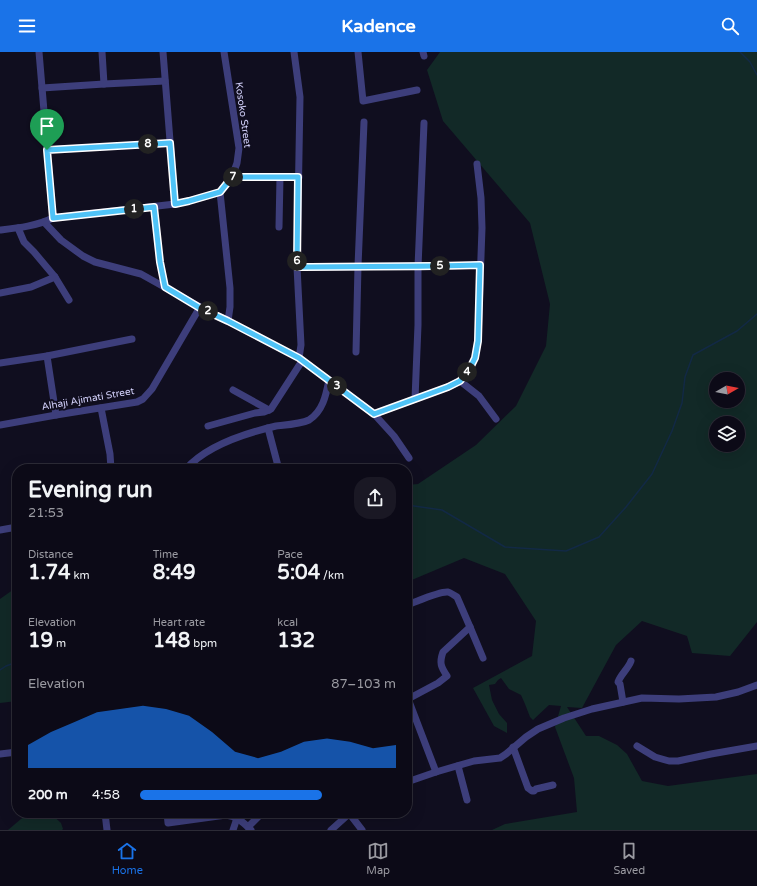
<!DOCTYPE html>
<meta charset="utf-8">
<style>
:root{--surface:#0c0a17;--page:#1a1824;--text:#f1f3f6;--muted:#9a9aa1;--line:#2c2b36;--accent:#1a73e8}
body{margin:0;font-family:"Varela Round",sans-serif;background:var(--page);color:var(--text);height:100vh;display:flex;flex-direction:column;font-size:15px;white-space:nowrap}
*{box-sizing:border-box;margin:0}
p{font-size:13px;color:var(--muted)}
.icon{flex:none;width:22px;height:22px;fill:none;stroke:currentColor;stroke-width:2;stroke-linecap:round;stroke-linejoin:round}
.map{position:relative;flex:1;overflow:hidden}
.side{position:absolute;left:12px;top:412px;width:400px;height:354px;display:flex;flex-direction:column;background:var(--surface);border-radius:16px;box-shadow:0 4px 16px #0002,0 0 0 1px var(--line)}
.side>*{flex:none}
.needle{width:26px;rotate:81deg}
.buttons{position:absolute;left:709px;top:320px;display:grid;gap:8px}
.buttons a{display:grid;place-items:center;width:36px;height:36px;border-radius:50%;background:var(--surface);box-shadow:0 4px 16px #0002,0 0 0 1px var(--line);font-size:20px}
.pin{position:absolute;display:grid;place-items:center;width:34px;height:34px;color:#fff;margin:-41px -17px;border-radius:50% 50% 50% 0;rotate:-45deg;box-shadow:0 0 4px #0007}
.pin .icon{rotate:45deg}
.km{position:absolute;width:20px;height:20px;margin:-10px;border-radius:50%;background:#222;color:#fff;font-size:11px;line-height:20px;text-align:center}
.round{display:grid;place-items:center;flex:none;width:42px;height:42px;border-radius:16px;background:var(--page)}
.head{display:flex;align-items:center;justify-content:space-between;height:68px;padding:0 16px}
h1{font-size:22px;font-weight:800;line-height:30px}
.metrics{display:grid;grid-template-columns:repeat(3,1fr);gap:6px;height:68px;padding:4px 16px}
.metrics div{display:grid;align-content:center}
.metrics b{font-size:20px;font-weight:800}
.metrics small{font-size:11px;font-weight:400}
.metrics p{font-size:11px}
.chart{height:112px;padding:8px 16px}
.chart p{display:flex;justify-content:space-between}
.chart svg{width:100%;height:72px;margin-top:4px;fill:var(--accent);opacity:.7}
ul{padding:0 16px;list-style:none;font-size:13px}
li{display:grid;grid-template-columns:64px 48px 1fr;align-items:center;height:30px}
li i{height:10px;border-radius:5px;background:var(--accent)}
header{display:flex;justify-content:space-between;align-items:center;height:52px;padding:0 16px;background:var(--accent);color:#fff;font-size:18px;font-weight:800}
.tab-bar{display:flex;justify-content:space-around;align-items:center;height:56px;border-top:1px solid var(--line);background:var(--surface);font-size:11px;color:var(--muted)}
.tab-bar a{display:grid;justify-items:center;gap:2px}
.tab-bar .current{color:var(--accent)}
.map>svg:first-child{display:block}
.green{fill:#122927;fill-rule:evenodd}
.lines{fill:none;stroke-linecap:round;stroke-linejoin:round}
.stream{stroke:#122945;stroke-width:1.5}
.minor{stroke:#3d3e7b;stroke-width:7}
.route-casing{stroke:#fff;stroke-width:8}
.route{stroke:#4fc3f7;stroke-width:5}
.labels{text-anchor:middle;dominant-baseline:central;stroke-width:4;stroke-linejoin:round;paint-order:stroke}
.street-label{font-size:10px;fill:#d3d1fb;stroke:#100e1f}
</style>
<header><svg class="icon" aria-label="menu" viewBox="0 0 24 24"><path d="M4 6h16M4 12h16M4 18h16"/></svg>Kadence<svg class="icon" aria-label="search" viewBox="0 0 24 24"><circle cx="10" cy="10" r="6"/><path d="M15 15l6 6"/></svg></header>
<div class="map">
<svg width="757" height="778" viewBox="0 0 757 778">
<rect width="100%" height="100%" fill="#100e1f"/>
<g class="green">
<path d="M440 0H757V570L730 604 692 601 687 584 642 569 616 593 582 656 567 655 586 684H599L617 693 627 702 642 729 668 734 757 722V778H492L505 772 577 760 574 726 555 675 561 654 549 653 533 668 530 665 525 652 521 643 509 637 501 626 498 628 495 632 489 633 492 648 499 662 507 671V681L494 674 473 636 532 604 536 569 505 522 464 506 407 530V433L418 432 476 393 516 354 546 294 550 252 530 171 443 69 427 18ZM716 327H738V349H716ZM716 371H738V393H716Z"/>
<polygon points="17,535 17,649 0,651 0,547"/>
<polygon points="31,761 50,761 61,771 63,777 62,778 8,778 21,767"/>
</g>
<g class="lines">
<g class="stream">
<polyline points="740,0 750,10 757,23"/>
<polyline points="407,453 442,458 505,495 566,499 599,485 626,455 652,422 672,379 682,351 685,325 693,303 737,279 757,262"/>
<polyline points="0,618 6,614 17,610"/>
</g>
<g class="minor">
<polyline points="39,0 53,166"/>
<polyline points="102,0 104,32"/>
<polyline points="163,0 175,152"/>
<polyline points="294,0 300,45 297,215 301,293 299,306"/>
<polyline points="358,0 363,49 417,38"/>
<polyline points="423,0 424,4"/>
<polyline points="42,36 104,32 165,29"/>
<polyline points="47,98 170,91"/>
<polyline points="232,125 299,125"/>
<polyline points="220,140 230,236 230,255 228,269"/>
<polyline points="154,155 160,210 165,235"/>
<polyline points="44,170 61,188 83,204 95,210 141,222 200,255 228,269 299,306 374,362 394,384 409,406"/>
<polyline points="279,175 280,125"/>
<polyline points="18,176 24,190 34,200 55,225 69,248"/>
<path d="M0 178C18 176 37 174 53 166L175 152 189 149 220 140 232 125 237 111 239 96 224 0"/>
<path d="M297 215C358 214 419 215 480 213"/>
<polyline points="0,241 31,235 55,225"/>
<polyline points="356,300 358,214 364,70"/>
<polyline points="47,304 56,363"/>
<polyline points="0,311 47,304 132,287"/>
<polyline points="460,329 479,344 496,367"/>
<polyline points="233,338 269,358"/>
<polyline points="415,347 418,273 418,215 424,71"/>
<polyline points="101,356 110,402 111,417"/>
<polyline points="374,362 448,335 460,329 469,318 475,306 478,289 482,176 481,146 477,112"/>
<polyline points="0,373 56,363 137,350 143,347 152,337 200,255"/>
<polyline points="208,374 255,361 264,360 271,357 302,309"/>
<polyline points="268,376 278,414"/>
<path d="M186 417C207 393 246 381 276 374 285 373 301 372 309 368 323 359 326 343 329 328"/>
<polyline points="0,478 17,475"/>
<path d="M407 553C416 550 439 539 448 540 451 541 454 543 457 545L470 575 483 606"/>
<polyline points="407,644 436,720"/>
<path d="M408 647 438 631 447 624C441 615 439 611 443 600L470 575"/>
<path d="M623 650 620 632 618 630C621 622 628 617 631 609"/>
<polyline points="637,694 655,705 669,709 678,709 711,702 757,694"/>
<polyline points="513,695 528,736 532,739 534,739 536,737 553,733"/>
<polyline points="0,702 17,700"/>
<polyline points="458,714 467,748"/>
<polyline points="407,730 436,720 474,709 500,706 506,702 526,685 538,677 564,666 592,657 642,646 679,647 716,645 738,640 757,633"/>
<polyline points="105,761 107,778"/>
<path d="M167 761 168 771 226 763C237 764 244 771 251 778"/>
<polyline points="349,761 362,778"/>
<polyline points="248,775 262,761"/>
<polyline points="233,778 237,766"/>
<polyline points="331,778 350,761"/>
</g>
</g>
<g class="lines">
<g class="route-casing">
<path id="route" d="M170 91 175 152 189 149 220 140 232 125H298L297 215C358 214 419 215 480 213L478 289 475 306 469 318 460 329 448 335 374 362 299 306 228 269 200 256 165 235 160 210 154 155 53 166 47 98Z"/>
</g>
<use href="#route" class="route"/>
</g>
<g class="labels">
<g class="street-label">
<text transform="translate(243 63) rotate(82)">Kosoko Street</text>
<text transform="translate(88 347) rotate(-10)">Alhaji Ajimati Street</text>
</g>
</g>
</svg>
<div class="buttons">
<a><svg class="needle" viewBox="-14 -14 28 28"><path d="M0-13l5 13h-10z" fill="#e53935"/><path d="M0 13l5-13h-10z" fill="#9a9aa1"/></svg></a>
<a><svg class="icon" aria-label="layers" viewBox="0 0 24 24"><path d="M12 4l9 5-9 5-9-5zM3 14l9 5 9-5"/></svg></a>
</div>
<div class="pin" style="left:47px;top:98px;background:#1e9e55"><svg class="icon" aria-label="arrive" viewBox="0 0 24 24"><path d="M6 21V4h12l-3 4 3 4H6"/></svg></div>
<b class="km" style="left:134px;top:157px">1</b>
<b class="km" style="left:208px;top:259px">2</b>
<b class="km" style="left:337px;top:334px">3</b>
<b class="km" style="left:467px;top:320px">4</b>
<b class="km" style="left:440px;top:214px">5</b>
<b class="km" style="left:297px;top:209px">6</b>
<b class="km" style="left:233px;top:125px">7</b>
<b class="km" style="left:148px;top:92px">8</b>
<section class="side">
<div class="head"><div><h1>Evening run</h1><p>21:53</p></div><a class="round"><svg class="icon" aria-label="share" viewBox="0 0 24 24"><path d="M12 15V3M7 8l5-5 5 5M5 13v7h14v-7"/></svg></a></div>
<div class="metrics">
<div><p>Distance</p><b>1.74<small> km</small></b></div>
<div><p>Time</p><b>8:49</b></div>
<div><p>Pace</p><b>5:04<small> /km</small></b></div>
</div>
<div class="metrics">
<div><p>Elevation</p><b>19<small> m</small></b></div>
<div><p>Heart rate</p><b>148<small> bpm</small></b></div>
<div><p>kcal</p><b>132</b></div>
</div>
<div class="chart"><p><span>Elevation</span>87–103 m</p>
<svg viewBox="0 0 160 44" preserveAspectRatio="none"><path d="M0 44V30L10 22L20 16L30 10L40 8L50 6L60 8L70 12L80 22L90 34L100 38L110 34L120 28L130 26L140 28L150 32L160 30V44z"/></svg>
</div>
<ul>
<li><b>200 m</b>4:58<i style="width:71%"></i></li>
</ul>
</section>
</div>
<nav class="tab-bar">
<a class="current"><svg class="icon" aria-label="home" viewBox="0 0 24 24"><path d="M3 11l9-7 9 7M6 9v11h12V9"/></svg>Home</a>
<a><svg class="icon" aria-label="map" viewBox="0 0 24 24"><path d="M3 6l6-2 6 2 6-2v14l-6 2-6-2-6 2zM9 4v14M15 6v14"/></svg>Map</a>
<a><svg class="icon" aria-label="saved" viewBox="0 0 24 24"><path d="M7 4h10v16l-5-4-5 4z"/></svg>Saved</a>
</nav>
